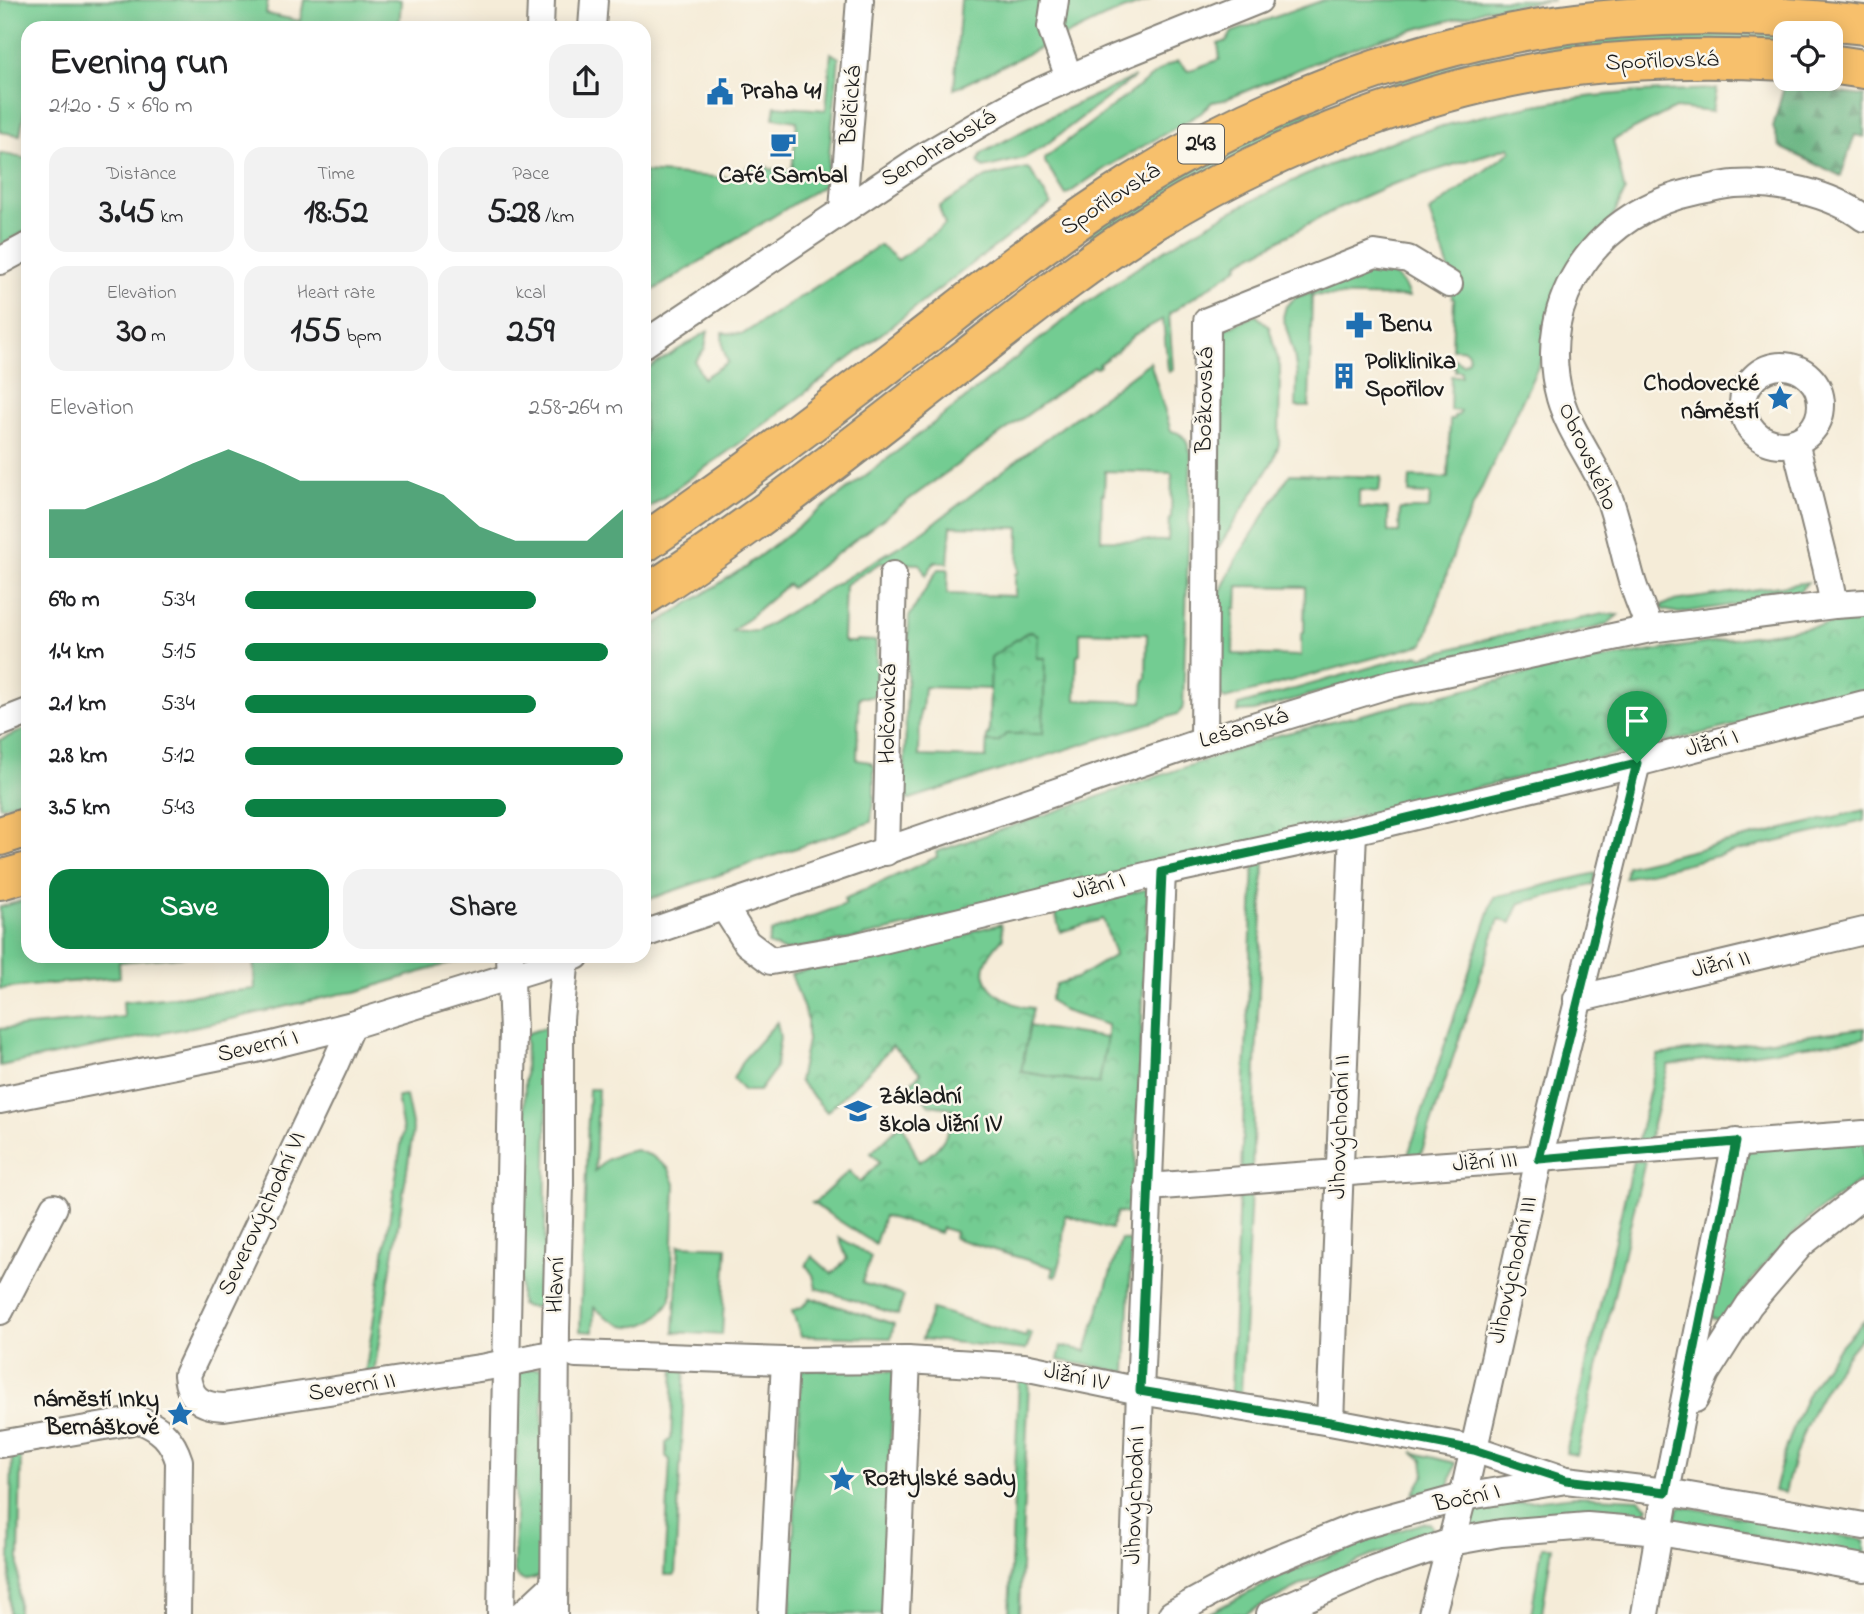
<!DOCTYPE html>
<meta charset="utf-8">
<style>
:root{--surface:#fff;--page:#f2f2f2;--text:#202124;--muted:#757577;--accent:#0b8043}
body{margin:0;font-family:"Indie Flower",sans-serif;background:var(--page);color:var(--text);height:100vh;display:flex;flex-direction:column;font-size:26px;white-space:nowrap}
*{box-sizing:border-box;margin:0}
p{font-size:23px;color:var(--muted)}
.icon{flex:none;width:38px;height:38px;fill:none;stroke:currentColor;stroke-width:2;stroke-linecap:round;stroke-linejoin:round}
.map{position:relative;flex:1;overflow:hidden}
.panel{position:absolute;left:21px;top:21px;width:630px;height:942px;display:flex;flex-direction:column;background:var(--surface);border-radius:21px;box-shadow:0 4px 18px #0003}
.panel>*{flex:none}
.controls{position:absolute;left:1773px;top:21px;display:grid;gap:14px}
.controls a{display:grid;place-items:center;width:70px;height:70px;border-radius:14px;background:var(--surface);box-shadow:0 4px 18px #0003;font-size:35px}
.pin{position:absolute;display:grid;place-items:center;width:60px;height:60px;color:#fff;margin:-72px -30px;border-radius:50% 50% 50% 0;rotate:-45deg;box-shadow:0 0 7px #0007}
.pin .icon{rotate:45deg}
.round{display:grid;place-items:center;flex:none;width:74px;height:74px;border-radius:21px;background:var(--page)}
.summary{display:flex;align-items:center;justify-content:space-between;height:119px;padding:0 28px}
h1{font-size:38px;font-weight:800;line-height:52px}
.figures{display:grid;grid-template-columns:repeat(3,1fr);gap:10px;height:119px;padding:7px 28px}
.figures div{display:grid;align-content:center;border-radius:18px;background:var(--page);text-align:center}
.figures b{font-size:35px;font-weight:800}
.figures small{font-size:19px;font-weight:400}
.figures p{font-size:19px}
.chart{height:196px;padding:14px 28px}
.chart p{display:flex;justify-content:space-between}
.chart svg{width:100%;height:126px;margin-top:7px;fill:var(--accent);opacity:.7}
.primary-button{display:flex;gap:14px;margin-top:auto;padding:14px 28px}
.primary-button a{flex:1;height:80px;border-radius:21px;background:var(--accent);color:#fff;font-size:28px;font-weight:800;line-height:80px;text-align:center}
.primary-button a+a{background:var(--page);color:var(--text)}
ul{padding:0 28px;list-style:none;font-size:23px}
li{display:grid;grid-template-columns:112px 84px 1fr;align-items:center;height:52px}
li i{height:18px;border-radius:9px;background:var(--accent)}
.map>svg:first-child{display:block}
.green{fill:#73cc92;stroke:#487457;stroke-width:2;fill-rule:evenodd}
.forest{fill:url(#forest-firs);stroke:#3d664c;stroke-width:2}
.park{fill:url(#park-crowns);stroke:#487457;stroke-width:2}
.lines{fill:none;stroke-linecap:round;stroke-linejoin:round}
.minor-casing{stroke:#88847a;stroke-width:30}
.highway-casing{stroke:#88847a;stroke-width:42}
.minor{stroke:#fff;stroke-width:26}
.highway{stroke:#f7c06c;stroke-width:38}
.route-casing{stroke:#fff;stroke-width:14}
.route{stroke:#0b8043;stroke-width:9}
.labels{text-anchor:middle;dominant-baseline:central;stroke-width:5;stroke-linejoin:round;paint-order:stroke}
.shield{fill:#fbf7ec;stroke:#5f5e5a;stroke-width:2}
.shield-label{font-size:23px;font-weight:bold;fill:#1c1c1c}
.street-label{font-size:24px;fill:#1c1c1c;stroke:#fbf7ec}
.poi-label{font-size:24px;font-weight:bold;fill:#1c1c1c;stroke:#fbf7ec;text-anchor:start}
</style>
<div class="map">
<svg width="1864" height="1614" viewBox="0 0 1864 1614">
<defs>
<pattern id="forest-firs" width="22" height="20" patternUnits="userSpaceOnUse" patternTransform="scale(1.75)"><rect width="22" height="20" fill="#5eb07c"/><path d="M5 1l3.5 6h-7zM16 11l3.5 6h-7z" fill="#4d8e65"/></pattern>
<pattern id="park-crowns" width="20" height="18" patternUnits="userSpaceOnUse" patternTransform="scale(1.75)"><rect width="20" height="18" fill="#73cc92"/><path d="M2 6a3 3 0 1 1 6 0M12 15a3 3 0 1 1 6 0" fill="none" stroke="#63af7d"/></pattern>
</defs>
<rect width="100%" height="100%" fill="#fbf7ec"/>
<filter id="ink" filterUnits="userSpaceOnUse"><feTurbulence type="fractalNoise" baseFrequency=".0143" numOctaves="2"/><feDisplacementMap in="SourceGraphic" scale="14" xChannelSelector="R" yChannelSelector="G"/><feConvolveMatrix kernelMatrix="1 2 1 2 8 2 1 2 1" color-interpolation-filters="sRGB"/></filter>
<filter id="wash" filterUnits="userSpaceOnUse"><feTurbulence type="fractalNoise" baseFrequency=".00686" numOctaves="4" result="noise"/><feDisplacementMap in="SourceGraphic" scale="28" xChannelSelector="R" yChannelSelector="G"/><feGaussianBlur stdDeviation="1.57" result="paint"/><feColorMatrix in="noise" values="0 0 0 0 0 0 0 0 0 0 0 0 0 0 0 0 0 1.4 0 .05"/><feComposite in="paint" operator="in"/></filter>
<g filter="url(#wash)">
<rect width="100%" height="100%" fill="#f5ecd8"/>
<g class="green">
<polygon points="0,0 268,0 266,14 300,21 304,0 401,0 399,28 28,28 28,93 20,135 0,132"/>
<polygon points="961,0 1150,0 1105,17 954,89"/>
<polygon points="1324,0 1554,0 1486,9 1474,14 1390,36 1328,57 1224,100 1212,102 1201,113 1107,167 1066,195 1045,162 1045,158 1164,67 1178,61 1188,71 1220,59 1218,44 1227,41 1232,32"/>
<polygon points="1785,33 1785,45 1554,54 1094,241 1088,231 1127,204 1279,122 1456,62 1609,35"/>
<polygon points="831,53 839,58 826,184 644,296 644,172 745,179 747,166 768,167 769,169 792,171 797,121 773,118 775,106 826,110"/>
<polygon points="1135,77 1043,147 1024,158 984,168 978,162 982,153 1055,114"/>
<path d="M1716 89 1712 112 1675 108 1613 140 1625 192 1535 373 1459 537 1424 644 1225 699 1221 696 1218 687 1219 599 1222 588 1236 560 1290 474 1381 477 1379 492 1359 490V507L1388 509V532H1399L1400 509H1429L1430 494 1409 493 1410 477 1448 478 1450 420 1454 419V416L1459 415 1460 411 1450 410 1451 376H1461V371H1455V366H1452V358L1463 364 1468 360C1471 348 1461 349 1452 349L1454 299 1452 298 1449 269 1429 212 1511 151 1510 147 1390 185 1338 208 1238 263 1239 265 1233 271 1169 314 1173 370 1169 372 1168 369 1163 319 1134 335 1117 351 1099 364 1100 366 1097 368 1094 367 911 498 791 588 788 584 732 632 758 631 924 531 1020 458 1150 362 1171 431C1185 433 1187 442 1191 454L1183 708 1178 714 907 800 904 788 909 617 938 569H948L947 594 1015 596V574L1018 573 1019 528 951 526 948 563 934 562 926 576 920 564 880 563 845 585 843 640 846 642H856V640L876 641 877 692 872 697H859L857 760 870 762 874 766V797L871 822 644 901V632L739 571 746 568 750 563C815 514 880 465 944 415 1014 360 1084 301 1160 253 1238 203 1332 159 1421 132 1487 113 1558 98 1627 93 1657 91 1686 90 1716 89ZM1105 471 1172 473 1171 518 1169 519 1168 541 1101 540 1102 494H1104ZM1238 586 1305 587 1304 633H1301V656L1233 654 1234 608H1237ZM1080 632 1147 634 1146 679 1144 680 1143 702 1076 700 1077 655 1080 654ZM924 687 990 689 989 735H987L986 758 919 756 920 711 922 710Z"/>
<polygon points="0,153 28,159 28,230 0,245"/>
<polygon points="1027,168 1030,170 1051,204 955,277 740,443 644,511 644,371 708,331 705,348 695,362 703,378 728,362 723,348 722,333 743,334 880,245 898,260 945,225 939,207 986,177"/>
<path d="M1378 270C1394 273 1404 280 1409 297L1312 295 1309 407H1296L1297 375 1294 354 1283 317 1286 306 1296 297Z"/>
<polygon points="1256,315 1269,327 1280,367 1279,444 1273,461 1218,548 1220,341 1226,328"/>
<polygon points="1808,582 1800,591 1786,597 1679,613 1664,610 1659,607 1673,601"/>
<polygon points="1603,614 1618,615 1606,625 1595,628 1442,661 1316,693 1254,711 1238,712 1239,705 1396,660 1420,655 1421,657 1506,634"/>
<polygon points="28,728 28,798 0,807 0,740"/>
<polygon points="1864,810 1864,821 1625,878 1627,866"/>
<polygon points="1264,860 1252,1170 1241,1170 1254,862"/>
<polygon points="1596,873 1593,885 1520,903 1511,923 1499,919 1420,1157 1408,1155 1494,897"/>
<polygon points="28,899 28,956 188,956 119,962 120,977 0,989 0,907"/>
<polygon points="253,956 467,956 460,960 356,992 340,994 227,1020 0,1066 0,1029 124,1017 123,1002 255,989"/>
<polygon points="777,1022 780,1038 775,1069 759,1091 744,1091 733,1079 743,1060"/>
<polygon points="1028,1026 1107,1038 1100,1084 1021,1072"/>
<path d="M546 1027 548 1033 544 1304C535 1308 530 1309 521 1305L520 1298 526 1036 528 1033Z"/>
<polygon points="1864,1028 1864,1038 1668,1065 1649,1140 1638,1140 1658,1055"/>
<path d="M589 1089H598L595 1171 606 1160 622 1153 636 1150 652 1156 669 1169 675 1184 671 1299C650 1335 622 1333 594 1307L593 1332 580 1331Z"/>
<polygon points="406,1096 413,1129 412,1139 374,1373 365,1374 403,1132 397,1097"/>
<polygon points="1864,1139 1864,1178 1813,1215 1765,1263 1722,1321 1711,1317 1743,1149"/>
<polygon points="1633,1161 1645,1161 1577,1455 1566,1453"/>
<polygon points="1251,1191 1241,1394 1231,1392 1239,1192"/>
<polygon points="839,1237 871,1257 862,1283 904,1296 898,1315 816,1288 813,1275 806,1265 812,1256 832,1274 847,1259"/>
<polygon points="1121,1239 1132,1242 1126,1372 1058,1360 1061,1346 1086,1351"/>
<polygon points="679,1245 727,1247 722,1335 674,1332"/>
<polygon points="811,1298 894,1324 891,1338 801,1336 792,1311 802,1307"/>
<polygon points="932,1309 1026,1337 1027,1332 1032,1334 1026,1350 922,1339"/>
<path d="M1864 1321V1334C1821 1385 1800 1429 1785 1493L1774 1491C1784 1451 1797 1410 1819 1375 1831 1355 1848 1337 1864 1321Z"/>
<polygon points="674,1367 685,1367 675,1575 664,1575 670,1460 666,1456 666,1443 671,1439"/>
<polygon points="543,1368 542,1569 539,1577 524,1581 516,1576 514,1568 518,1370"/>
<polygon points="801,1369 894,1371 882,1614 790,1614"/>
<polygon points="1019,1378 1029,1380 1019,1614 1009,1614"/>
<polygon points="21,1451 18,1614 9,1614 12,1453"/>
<polygon points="1412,1452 1455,1463 1449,1487 1413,1494 1425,1474 1423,1460"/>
<polygon points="1574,1496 1639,1499 1648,1507 1643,1515 1579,1514 1468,1528 1470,1512 1499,1505"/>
<path d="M1681 1506 1864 1540V1557L1677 1522C1675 1516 1676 1510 1681 1506Z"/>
<polygon points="1423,1523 1431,1524 1433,1530 1430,1538 1371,1556 1301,1585 1245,1614 1207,1614 1286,1574 1363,1542"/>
<polygon points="1542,1547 1552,1547 1542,1614 1531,1614"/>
</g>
<polygon class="forest" points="1784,86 1864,96 1864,137 1855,135 1841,176 1780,147 1773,127"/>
<g class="park">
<polygon points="1864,619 1864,694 858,938 785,951 768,944 771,932 846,904 844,899 937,857 936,852 1279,735 1568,664"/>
<polygon points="1032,631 1038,636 1037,658 1045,658 1043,734 1006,734 998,742 987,742 987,735 989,735 991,657 1026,633"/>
<path d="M1148 889 1133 1215 1117 1212 1111 1229 1065 1215 1061 1260 1056 1277 1052 1276 1054 1268 954 1238 955 1232 942 1228 940 1233 884 1216 875 1244 812 1203 815 1202 849 1171 860 1182 880 1162 871 1153 902 1123 919 1162C940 1150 952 1132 952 1108L929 1105 910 1083 921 1073 892 1046 879 1061 827 1112 799 1081 807 1041V1018L791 974 1001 924 1003 938C986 956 974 975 997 994 1008 1002 1019 1007 1033 1008L1021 1072 1099 1084 1107 1038V1025L1064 1011 1050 1000 1056 984 1077 978 1115 955 1103 919 1060 932 1055 911Z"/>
</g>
</g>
<g filter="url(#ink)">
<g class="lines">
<g class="minor-casing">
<g id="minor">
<polyline points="1055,0 1051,27 1069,78"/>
<polyline points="540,28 541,0"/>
<polyline points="592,28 594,0"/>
<polyline points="843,209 860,0"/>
<polyline points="0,261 28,246"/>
<polyline points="644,344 920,159 998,113 1031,95 1108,61 1259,0"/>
<circle cx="1782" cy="405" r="39"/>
<polyline points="1795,442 1826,566 1834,605"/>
<path d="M1650 629C1643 611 1635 593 1630 574 1623 549 1618 522 1609 498 1596 464 1570 433 1560 398 1533 299 1600 210 1697 191 1709 189 1721 185 1734 184 1775 181 1831 193 1864 218"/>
<polyline points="0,723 28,712"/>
<polyline points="1204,741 1207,321 1375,254 1408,259 1449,284"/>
<polyline points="886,852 893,575"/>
<polyline points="724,907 747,943 771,961 854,947 1162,872 1353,831 1637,763 1864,704"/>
<polyline points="644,934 1204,741 1388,685 1650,629 1834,605 1864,603"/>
<polyline points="1577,999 1864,931"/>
<path d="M352 1025 334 1066 187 1375C189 1398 201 1406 224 1407L486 1367 556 1353"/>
<polyline points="0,1100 256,1049 352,1025 576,956"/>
<polyline points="1148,1187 1864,1134"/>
<polyline points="0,1311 54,1207"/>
<polyline points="576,1354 785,1361 907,1360 1024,1367 1140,1391 1330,1422 1474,1449 1566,1480"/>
<polyline points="1695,1399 1706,1373 1749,1305 1801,1244 1864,1194"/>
<polyline points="1330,1422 1353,831"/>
<path d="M0 1444 139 1420C161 1428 172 1439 179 1461L177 1614"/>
<polyline points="501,1614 513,1032 510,956"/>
<polyline points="523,1614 554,1585"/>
<polyline points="554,1614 556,1328 560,1184 560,1019 566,956"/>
<polyline points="772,1614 785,1361"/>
<polyline points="896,1614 907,1360"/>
<polyline points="1132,1614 1140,1391 1162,872"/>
<polyline points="1172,1614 1264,1564 1357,1526 1463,1497 1566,1480 1666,1492 1864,1526"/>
<polyline points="1270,1614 1373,1569 1451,1542 1501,1533 1551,1529 1587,1526 1660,1532 1864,1568"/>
<polyline points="1432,1614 1463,1497 1539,1159 1637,763"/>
<polyline points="1645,1614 1666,1492 1736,1142"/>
</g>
</g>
<g class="highway-casing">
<g id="highway">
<polyline points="1830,64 1864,69"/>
<path d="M644 543C733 482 819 418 905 351 979 294 1052 234 1132 184 1254 108 1393 54 1535 29 1643 11 1755 12 1864 25"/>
<path d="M644 596C757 524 862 439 968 357 1028 310 1088 262 1152 222 1280 143 1427 86 1577 66 1646 58 1716 57 1785 61"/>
<polyline points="0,836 28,827"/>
<polyline points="0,880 28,872"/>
</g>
</g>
<use href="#minor" class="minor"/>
<use href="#highway" class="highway"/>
</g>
</g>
<g class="lines" filter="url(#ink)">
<g class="route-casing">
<polygon id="route" points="1637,763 1539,1159 1736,1142 1666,1492 1566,1480 1474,1450 1330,1422 1140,1391 1162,872 1353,831"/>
</g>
<use href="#route" class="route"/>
</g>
<defs>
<g id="civic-bare" transform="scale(2.1)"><path d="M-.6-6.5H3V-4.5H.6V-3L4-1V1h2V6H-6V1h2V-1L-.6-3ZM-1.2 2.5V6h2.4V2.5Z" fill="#1f6fb2" stroke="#fbf7ec" stroke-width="2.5" paint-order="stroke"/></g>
<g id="cafe-bare" transform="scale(2.1)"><path d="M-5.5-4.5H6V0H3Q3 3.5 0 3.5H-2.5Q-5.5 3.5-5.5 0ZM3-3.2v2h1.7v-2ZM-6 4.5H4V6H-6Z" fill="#1f6fb2" stroke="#fbf7ec" stroke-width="2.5" paint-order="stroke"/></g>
<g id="pharmacy-bare" transform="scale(2.1)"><path d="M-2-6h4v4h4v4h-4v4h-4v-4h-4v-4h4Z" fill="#1f6fb2" stroke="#fbf7ec" stroke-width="2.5" paint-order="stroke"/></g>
<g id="building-bare" transform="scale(2.1)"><path d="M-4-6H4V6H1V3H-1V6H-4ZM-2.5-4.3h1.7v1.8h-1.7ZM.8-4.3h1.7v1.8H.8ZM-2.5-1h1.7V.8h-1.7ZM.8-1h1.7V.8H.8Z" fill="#1f6fb2" stroke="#fbf7ec" stroke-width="2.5" paint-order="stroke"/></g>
<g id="sight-bare" transform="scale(2.1)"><path d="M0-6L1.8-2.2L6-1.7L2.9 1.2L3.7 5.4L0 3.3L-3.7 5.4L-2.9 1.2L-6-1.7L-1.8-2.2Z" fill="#1f6fb2" stroke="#fbf7ec" stroke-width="2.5" paint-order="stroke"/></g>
<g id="school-bare" transform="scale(2.1)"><path d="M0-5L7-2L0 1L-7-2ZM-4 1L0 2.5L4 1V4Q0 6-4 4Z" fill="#1f6fb2" stroke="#fbf7ec" stroke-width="2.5" paint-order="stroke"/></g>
</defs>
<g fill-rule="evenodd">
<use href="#civic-bare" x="720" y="92"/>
<use href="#cafe-bare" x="783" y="144"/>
<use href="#pharmacy-bare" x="1359" y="325"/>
<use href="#building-bare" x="1344" y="376"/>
<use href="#sight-bare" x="1780" y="398"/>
<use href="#school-bare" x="858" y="1111"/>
<use href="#sight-bare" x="180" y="1414"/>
<use href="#sight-bare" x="842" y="1479"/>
</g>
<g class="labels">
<rect class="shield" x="1178" y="124.5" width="46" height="39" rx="5"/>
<g class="shield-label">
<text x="1201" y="144">243</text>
</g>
<g class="street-label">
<text transform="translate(1662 62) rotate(-2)">Spořilovská</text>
<text transform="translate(852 105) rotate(-86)">Bělčická</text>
<text transform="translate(939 149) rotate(-31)">Senohrabská</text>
<text transform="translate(1111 200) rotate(-33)">Spořilovská</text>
<text transform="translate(1206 400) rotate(-89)">Božkovská</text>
<text transform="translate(1587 457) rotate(66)">Obrovského</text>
<text transform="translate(889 714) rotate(-89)">Holčovická</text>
<text transform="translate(1244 729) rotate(-17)">Lešanská</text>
<text transform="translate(1712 744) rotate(-15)">Jižní I</text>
<text transform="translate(1099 887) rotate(-14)">Jižní I</text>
<text transform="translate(1721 965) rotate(-13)">Jižní II</text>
<text transform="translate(258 1047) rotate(-13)">Severní I</text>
<text transform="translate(1341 1127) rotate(-88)">Jihovýchodní II</text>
<text transform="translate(1485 1163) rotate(-4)">Jižní III</text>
<text transform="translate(263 1214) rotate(-65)">Severovýchodní VI</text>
<text transform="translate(1514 1270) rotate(-77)">Jihovýchodní III</text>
<text transform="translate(557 1285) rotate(-88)">Hlavní</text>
<text transform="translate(1076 1378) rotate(12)">Jižní IV</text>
<text transform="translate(352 1388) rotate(-9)">Severní II</text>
<text transform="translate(1136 1495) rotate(-88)">Jihovýchodní I</text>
<text transform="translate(1467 1499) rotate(-12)">Boční I</text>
</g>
<g class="poi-label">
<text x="741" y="92">Praha 41</text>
<text x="783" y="176" text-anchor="middle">Café Sambal</text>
<text x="1380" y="325">Benu</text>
<text x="1365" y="362">Poliklinika<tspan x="1365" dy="28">Spořilov</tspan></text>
<text x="1759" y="384" text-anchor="end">Chodovecké<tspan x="1759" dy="28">náměstí</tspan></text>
<text x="879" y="1097">Základní<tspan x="879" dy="28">škola Jižní IV</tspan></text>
<text x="159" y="1400" text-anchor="end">náměstí Inky<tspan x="159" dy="28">Bernáškové</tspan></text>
<text x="863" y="1479">Roztylské sady</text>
</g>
</g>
</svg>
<div class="controls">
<a><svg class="icon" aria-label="locate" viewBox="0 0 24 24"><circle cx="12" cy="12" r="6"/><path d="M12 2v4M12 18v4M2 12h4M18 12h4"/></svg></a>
</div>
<div class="pin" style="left:1637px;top:763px;background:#1e9e55"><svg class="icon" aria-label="arrive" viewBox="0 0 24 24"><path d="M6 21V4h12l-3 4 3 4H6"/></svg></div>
<section class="panel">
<div class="summary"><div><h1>Evening run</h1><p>21:20 · 5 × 690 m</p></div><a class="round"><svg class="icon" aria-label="share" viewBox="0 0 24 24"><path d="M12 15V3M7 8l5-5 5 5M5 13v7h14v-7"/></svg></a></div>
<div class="figures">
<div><p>Distance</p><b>3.45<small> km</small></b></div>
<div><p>Time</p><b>18:52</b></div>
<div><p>Pace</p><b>5:28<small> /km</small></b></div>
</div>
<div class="figures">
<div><p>Elevation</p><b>30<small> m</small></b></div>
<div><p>Heart rate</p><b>155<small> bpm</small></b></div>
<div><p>kcal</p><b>259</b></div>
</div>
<div class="chart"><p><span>Elevation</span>258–264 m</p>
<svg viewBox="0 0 160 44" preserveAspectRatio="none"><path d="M0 44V27L10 27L20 22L30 17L40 11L50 6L60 11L70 17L80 17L90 17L100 17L110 22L120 33L130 38L140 38L150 38L160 27V44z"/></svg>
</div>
<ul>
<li><b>690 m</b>5:34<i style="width:77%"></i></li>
<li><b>1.4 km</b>5:15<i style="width:96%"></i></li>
<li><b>2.1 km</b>5:34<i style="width:77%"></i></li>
<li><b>2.8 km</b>5:12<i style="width:100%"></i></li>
<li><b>3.5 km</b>5:43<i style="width:69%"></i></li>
</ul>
<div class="primary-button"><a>Save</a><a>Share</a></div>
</section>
</div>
